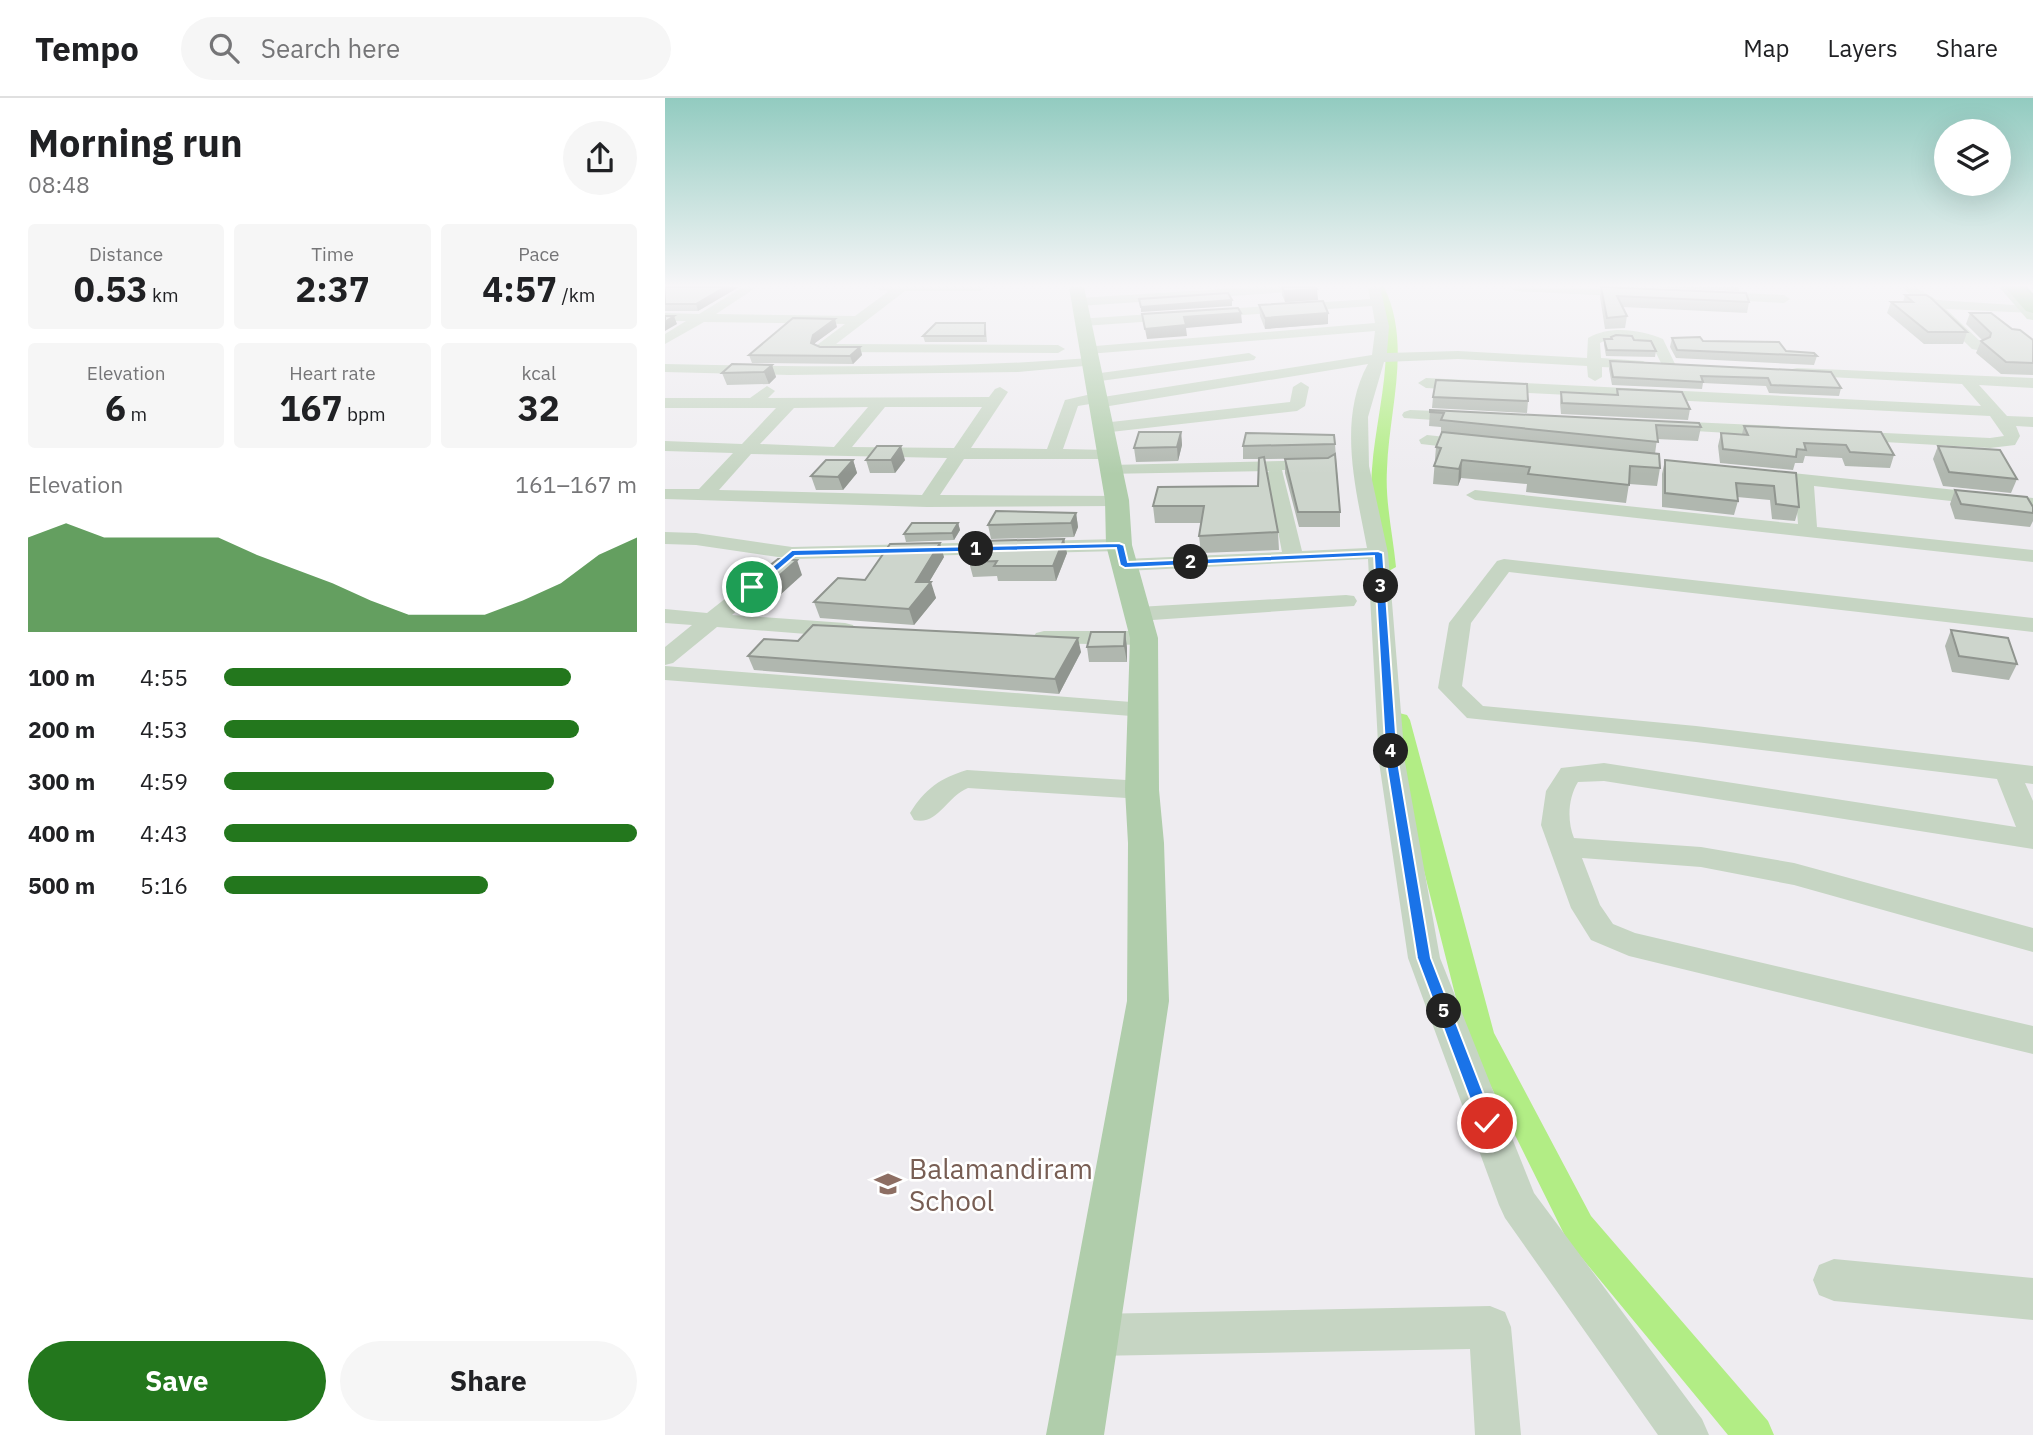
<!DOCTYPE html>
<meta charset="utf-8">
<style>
:root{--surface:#fff;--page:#f6f6f6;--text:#202124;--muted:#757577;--line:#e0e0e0;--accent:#23771d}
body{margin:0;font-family:"IBM Plex Sans",sans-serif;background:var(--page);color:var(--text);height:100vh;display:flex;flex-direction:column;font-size:26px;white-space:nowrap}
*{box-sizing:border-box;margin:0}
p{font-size:23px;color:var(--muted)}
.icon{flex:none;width:38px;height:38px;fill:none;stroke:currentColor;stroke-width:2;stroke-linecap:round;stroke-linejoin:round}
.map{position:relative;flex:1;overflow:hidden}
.panel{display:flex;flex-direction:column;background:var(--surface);width:665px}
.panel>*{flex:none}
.controls{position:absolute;left:1269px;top:21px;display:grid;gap:14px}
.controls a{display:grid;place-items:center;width:77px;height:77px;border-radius:50%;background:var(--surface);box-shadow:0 7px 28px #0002;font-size:35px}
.pin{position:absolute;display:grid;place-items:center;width:60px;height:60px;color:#fff;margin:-30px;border:4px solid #fff;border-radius:50%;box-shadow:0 2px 7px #0007}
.km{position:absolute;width:35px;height:35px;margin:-18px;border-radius:50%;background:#222;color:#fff;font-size:19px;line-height:35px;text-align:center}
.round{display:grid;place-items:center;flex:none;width:74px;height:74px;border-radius:37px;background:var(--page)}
.head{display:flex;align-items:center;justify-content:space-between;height:119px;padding:0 28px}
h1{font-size:38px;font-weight:700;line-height:52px}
.metrics{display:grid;grid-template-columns:repeat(3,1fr);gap:10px;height:119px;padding:7px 28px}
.metrics div{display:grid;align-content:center;border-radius:7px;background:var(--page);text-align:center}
.metrics b{font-size:35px;font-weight:700}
.metrics small{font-size:19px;font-weight:400}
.metrics p{font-size:19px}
.chart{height:196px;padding:14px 28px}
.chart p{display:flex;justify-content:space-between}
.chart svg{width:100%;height:126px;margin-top:7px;fill:var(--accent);opacity:.7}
.button{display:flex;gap:14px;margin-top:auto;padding:14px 28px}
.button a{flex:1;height:80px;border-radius:42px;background:var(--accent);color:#fff;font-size:28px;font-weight:700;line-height:80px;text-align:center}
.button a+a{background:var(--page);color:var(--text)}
ul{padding:0 28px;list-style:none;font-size:23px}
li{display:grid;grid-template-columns:112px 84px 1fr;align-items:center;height:52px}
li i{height:18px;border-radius:9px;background:var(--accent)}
header{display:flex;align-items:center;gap:42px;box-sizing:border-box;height:98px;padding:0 35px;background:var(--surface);border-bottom:2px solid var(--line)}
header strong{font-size:33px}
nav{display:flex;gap:38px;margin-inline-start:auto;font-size:24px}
.search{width:490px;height:63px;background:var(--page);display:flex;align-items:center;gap:18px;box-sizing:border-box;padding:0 24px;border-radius:38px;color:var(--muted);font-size:26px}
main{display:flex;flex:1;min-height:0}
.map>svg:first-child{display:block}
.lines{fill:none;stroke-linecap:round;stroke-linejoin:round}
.canal{fill:#b2ed85;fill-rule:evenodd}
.highway-casing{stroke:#75a96e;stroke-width:4}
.minor{fill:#c6d5c3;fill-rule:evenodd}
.major{fill:#b0cdab;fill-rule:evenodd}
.highway{fill:#8bbd83;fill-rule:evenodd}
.wall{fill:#b0b7af}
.shaded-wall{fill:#90958f}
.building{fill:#cdd5cc;stroke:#90958f;stroke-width:2}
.route{fill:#1a73e8;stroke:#fff;stroke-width:2}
.labels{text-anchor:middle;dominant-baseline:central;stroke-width:5;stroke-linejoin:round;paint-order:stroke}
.near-education-label{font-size:28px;fill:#785e54;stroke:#fff;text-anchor:start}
</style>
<header>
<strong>Tempo</strong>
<div class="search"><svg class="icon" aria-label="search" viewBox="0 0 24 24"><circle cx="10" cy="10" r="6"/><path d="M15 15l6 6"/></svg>Search here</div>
<nav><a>Map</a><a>Layers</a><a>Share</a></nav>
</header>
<main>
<section class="panel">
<div class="head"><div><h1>Morning run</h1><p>08:48</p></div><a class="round"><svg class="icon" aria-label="share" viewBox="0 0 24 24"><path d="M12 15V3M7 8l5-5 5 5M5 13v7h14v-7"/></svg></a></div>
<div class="metrics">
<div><p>Distance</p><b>0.53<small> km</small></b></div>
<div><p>Time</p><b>2:37</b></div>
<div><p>Pace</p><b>4:57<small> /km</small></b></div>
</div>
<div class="metrics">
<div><p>Elevation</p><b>6<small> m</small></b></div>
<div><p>Heart rate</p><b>167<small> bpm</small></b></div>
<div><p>kcal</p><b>32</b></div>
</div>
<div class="chart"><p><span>Elevation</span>161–167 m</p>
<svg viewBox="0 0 160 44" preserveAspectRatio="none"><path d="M0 44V11L10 6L20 11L30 11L40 11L50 11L60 17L70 22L80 27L90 33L100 38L110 38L120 38L130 33L140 27L150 17L160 11V44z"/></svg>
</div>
<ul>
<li><b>100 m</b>4:55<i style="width:84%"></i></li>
<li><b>200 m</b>4:53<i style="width:86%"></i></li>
<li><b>300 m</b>4:59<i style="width:80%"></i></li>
<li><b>400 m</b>4:43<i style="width:100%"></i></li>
<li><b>500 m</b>5:16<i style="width:64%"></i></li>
</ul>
<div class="button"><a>Save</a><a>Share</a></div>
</section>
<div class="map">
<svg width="1368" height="1337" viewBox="0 0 1368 1337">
<rect width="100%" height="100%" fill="#eeecf0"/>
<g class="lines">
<g class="canal">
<path d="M709 189H719C747 246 724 311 722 371 720 404 728 437 731 469L722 474 713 469C711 437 704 404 707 371 711 312 735 246 709 189Z"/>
<polygon points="734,615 742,617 745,622 829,935 926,1118 1103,1323 1109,1337 1063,1337 902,1142 800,936 725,638 723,622 726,617"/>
</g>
<g class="highway-casing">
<polygon id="highway" points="1340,189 1359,189 1368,198 1368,215 1361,213"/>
</g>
<g class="minor">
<polygon points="78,189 92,189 51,216 190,218 224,193 214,192 212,189 322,189 316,193 240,193 171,246 393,247 400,251 393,255 157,254 150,250 152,247 180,226 39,224 0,246 0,236 21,223 0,223 0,215 34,216"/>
<polygon points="591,189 646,189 640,193 414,208 408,204 414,200"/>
<path d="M703 189H715L724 228 722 255 793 253 922 260 923 240C946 227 975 232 998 241L1011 268 1009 271H999L987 247C971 240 951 236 935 245L936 260 978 263 985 267 978 271 937 269V279L930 283 923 279 922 268 793 261 719 264 703 319 704 368 723 455 740 664 775 860 869 1095 1037 1321 1044 1337H993L840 1120 834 1107 743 860 714 664 703 461 460 473 453 471 450 467 453 463 460 461 617 454 602 376 604 373 439 376 436 372 445 367 662 362 665 366 656 371 617 372 637 453 702 450C691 391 672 322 703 266L432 310 425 306 413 308 398 351 443 352 452 357 449 361H299L275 397 459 398 461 402 459 406 452 408 262 409 0 401V391H34L68 355 0 353V343L77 346 111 310H0V300H85L102 288 110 293 103 300 324 299 330 291 335 289 343 294 306 350 382 351 400 302 431 295 438 299 707 257 710 233 423 256 416 252 418 249 710 225 707 208 418 228 413 227V221L705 201ZM203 309 169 349 95 346 129 310ZM220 309H317L289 350 187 349ZM86 356 282 360 257 397 54 392Z"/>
<polygon points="845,189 972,191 978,195 972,199 851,193"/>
<polygon points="1237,189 1250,189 1272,202 1365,208 1368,209 1368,215 1281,211 1317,245 1319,248 1312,252 1307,251 1271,216 1270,213 1272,210 1251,202"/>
<polygon points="1049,194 1119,197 1125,201 1119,205 1045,201 1043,198"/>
<polygon points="584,255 591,259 589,262 428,284 421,280 428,276"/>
<path d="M425 260 432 264 430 267 353 274 124 277 0 274V266C141 269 284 271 425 260Z"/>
<polygon points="1132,270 1368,280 1368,290 1314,287 1342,318 1368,319 1368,329 1351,328 1355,338 1350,347 1325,350 1184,342 1178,341 1176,337 1178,333 1325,340 1339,338 1325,318 761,290 753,285 761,280 1316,308 1297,286 1127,277 1125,274 1127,271"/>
<polygon points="636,284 644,289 640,308 632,313 437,335 429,330 437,325 625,304 628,289"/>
<polygon points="745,312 799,314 807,319 799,324 739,320 737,317 739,314"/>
<polygon points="1002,323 1114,328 1122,333 1114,338 996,331 994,328"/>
<polygon points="762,337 809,342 817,347 809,352 756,346 754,342"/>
<polygon points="1098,372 1368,400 1368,412 1149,388 1152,429 1368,452 1368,464 810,402 801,397 810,392 1133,426 1130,386 1092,381 1089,377 1092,373"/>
<polygon points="0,434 31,435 127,449 454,441 461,443 464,447 461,451 454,453 127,461 31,447 0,446"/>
<path d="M839 461 1368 520V534L844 474 806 525 797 588 818 608 1031 628 1368 668V686L1360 685 1368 703V751L939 683 913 684C903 700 902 723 909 740L1036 749 1129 765 1368 830V854L1129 787 1036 769 917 760 935 807 948 826 970 835 1368 928V956L964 858 926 842 906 810 876 727 881 693 896 670 939 665 1351 729 1332 681 1031 644 802 620 773 590 784 525 832 463Z"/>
<polygon points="96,476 103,478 106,482 103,486 67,517 180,525 188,527 191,532 188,537 180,539 52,529 8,565 0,567 0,549 27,527 0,525 0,511 42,515 89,478"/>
<polygon points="681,497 689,498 692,503 689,508 473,523 465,521 462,516 465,511 473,509"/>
<polygon points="379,533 479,533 487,535 490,540 487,545 479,547 371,545 368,540 371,535"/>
<polygon points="0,568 479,605 488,607 491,612 488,617 479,619 0,582"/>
<path d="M302 672 477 683 487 686 490 692 487 698 477 701 303 690C281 699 273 728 249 722L245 715C260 691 275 680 302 672Z"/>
<polygon points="1169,1161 1368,1180 1368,1222 1169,1203 1154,1197 1148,1182 1154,1167"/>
<polygon points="825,1208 840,1214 846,1229 856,1337 810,1337 805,1251 428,1258 413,1252 407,1237 413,1222 428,1216"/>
</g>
<g class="major">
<polygon points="404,189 419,189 464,402 467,447 493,540 494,692 499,745 504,903 439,1337 381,1337 462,903 463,745 460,692 465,540 441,447 440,402"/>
<polygon points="1334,189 1350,189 1368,207 1368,222 1362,221"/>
</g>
<use href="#highway" class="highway"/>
</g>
<g class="wall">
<polygon points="0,189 74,189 33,213 0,213"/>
<polygon points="617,189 651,189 653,202 620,204 617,197"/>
<polygon points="936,189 1084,204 1082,215 958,209 962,218 960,230 940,231 935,199"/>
<polygon points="976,189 1074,189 1074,193"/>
<polygon points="1240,197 1302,234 1298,246 1259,246 1222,215 1226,204 1238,204"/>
<polygon points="594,207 663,215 663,226 600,231 595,218"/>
<polygon points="1305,215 1347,231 1368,242 1368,277 1336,276 1311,255 1316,243 1317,242 1301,226"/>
<polygon points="172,229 150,245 150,247 155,249 195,249 197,257 188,266 87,265 84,257"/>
<polygon points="321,231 322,244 260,244 258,238"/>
<polygon points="946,239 969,242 991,253 990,259 941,258 939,247 939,241 946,241"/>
<polygon points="1007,240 1121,253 1152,258 1149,267 1011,260 1005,249"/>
<polygon points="945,263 1166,274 1176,290 1174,298 1104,295 1101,288 1038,285 1037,291 947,287 944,271"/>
<polygon points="107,267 111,279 104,286 62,287 57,275"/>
<polygon points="952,291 1025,311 1023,322 896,316 895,305 896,294 951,297"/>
<polygon points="768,299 863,303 862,315 767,310"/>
<polygon points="765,312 1036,329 1033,343 992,341 990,356 995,370 992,388 964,386 961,405 861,394 862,386 796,380 793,388 768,386 771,349 777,336 776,336 776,329 764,328"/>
<polygon points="1079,328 1229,357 1225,370 1180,368 1177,360 1140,358 1138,365 1130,365 1128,372 1055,365 1053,348 1056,335 1077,336"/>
<polygon points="516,334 517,347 513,363 471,364 469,350"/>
<polygon points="670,346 675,414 675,429 634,429 620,375 620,361 663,360 599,361 613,434 614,452 536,455 534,438 536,425 490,425 488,408 593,388 594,361 578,361 578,348"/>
<polygon points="1273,348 1352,381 1346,395 1278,388 1268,361"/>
<polygon points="188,362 192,375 178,392 151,392 146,378"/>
<polygon points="201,362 240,362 230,375 205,375"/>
<polygon points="1000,362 1131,375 1134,409 1130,423 1107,421 1105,402 1072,399 1073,403 1069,417 997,409 997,376"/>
<polygon points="1290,392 1368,409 1368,423 1365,429 1290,421 1285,406"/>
<polygon points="411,415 413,429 409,439 326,441 323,427"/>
<polygon points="293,425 295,432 289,442 241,444 239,436"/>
<polygon points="402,455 391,483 333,483 332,478 308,479 304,464"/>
<polygon points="279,459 264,484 271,500 249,527 155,520 149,504 200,482"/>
<polygon points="137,477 95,515 74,513 67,498"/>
<polygon points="1286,532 1352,566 1344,582 1287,574 1280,548"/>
<polygon points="460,534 462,550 462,564 424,564 422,549"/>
<polygon points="133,543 416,554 394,596 89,572 83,558"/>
</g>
<g class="shaded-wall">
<polygon points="60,189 74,189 33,213 31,206"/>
<polygon points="652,191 653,202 620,204 619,193"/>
<polygon points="567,202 567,208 476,214 476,209"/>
<polygon points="576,215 577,225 521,230 522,238 482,241 480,231 519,219"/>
<polygon points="663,215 663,226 600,231 600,220"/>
<polygon points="9,218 12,226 0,233 0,224"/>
<polygon points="170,221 172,229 150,245 149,252 146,245 148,237"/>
<polygon points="195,249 197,257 188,266 185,258"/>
<polygon points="107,267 111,279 104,286 99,274"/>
<polygon points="516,334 517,347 513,363 512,349"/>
<polygon points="236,348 240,362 230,375 226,362"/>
<polygon points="188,362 192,375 178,392 173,379"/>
<polygon points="797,362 796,380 793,388 794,371"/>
<polygon points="411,415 413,429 409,439 406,425"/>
<polygon points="293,425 295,432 289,442 287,435"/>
<polygon points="399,441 402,455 391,483 388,468"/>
<polygon points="275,445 279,459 257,496 266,484 271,500 249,527 244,511 251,484"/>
<polygon points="132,462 137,477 95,515 89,500"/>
<polygon points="460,534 462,550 462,564 459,548"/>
<polygon points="413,540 416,554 394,596 390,581"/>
</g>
<g class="building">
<polygon points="0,189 60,189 31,206 0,206"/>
<polygon points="617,189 651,189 652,191 619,193"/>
<polygon points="936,189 1081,195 1084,204 952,198 962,218 942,220"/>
<polygon points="563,195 567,202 476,209 474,201"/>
<polygon points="1240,197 1261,197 1266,200 1302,234 1263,234 1226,204 1248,204"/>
<polygon points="658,203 663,215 600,220 594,207"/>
<polygon points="573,210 576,215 519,219 521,227 480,231 477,216"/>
<polygon points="1305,215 1326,215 1347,231 1355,232 1368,242 1368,265 1341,264 1316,243 1325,239 1326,235"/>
<polygon points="0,218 9,218 0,224"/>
<polygon points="128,220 170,221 148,237 146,245 155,249 195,249 185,258 84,257"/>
<polygon points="271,225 320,225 320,238 258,238"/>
<polygon points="951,237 967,238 969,242 986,243 991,253 942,252 939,241 947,241 946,239"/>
<polygon points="1035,239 1038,243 1114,244 1121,253 1149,255 1152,258 1012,252 1007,240"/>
<polygon points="945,263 1166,274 1176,290 1106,287 1103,280 1036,278 1038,284 948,279"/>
<polygon points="67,266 107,267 99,274 57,275"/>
<polygon points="771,282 862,286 863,303 768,299"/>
<polygon points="952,291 1017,294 1025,311 897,305 896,294 953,297"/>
<polygon points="765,312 1034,325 1036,329 991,327 993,344 776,322 779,315 765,314"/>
<polygon points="1079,328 1216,334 1229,357 1185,354 1181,347 1139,345 1141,352 1132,351 1131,359 1058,351 1056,335 1083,337"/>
<polygon points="474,334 516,334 512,349 469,350"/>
<polygon points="777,334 994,356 995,370 965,368 964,387 863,376 865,369 797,362 794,371 769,368 776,350 771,349"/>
<polygon points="581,335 669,337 670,346 578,348"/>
<polygon points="212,348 236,348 226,362 201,362"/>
<polygon points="1273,348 1335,352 1352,381 1284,374"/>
<polygon points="670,356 675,414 633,414 620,361 663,360"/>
<polygon points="599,359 613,434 534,438 539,408 488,408 493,389 593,388 594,360"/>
<polygon points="161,362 188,362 173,379 146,378"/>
<polygon points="1000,362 1131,375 1134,409 1111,406 1109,388 1071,385 1073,403 1000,395"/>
<polygon points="1290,392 1362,399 1368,409 1368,415 1296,406"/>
<polygon points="331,413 411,415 406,425 323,427"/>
<polygon points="247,425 293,425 287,435 239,436"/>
<polygon points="399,441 388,468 329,468 332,463 304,464 315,443"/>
<polygon points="275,445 251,484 266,484 244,511 149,504 173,480 200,482 225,446"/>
<polygon points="113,461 132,462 89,500 67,498"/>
<polygon points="148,527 413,540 390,581 83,558 99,541 133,543"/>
<polygon points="1286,532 1343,540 1352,566 1294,558"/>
<polygon points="426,534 460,534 459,548 422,549"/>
</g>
<linearGradient id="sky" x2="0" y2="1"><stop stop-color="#92cbc0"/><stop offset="0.5" stop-color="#f7f6f8"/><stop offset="1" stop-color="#f7f6f8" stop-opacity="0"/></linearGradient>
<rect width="1368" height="376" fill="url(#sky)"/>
<polygon class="route" points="454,445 459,447 463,464 713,453 718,455 733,664 766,860 830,1025 828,1030 822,1032 817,1030 814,1025 752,860 721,664 709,458 460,470 455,467 451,450 130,458 91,491 83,489 127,452"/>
<defs>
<g id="school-bare" transform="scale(2.1)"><path d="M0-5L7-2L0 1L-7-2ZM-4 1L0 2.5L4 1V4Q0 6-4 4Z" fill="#8d6e63" stroke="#fff" stroke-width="2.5" paint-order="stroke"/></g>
</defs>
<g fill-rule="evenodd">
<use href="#school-bare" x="223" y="1086"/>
</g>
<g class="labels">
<g class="near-education-label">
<text x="244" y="1070">Balamandiram<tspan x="244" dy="32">School</tspan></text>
</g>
</g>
</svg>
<div class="controls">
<a><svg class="icon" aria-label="layers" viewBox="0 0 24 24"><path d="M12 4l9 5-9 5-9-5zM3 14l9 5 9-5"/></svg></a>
</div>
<div class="pin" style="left:87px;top:489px;background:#1e9e55"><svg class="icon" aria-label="arrive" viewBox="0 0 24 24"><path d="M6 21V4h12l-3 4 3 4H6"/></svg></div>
<div class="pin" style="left:822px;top:1025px;background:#d93025"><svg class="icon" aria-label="check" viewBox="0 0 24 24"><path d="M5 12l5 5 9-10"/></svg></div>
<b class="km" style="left:311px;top:451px">1</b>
<b class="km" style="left:526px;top:464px">2</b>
<b class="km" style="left:716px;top:488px">3</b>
<b class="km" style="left:726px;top:653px">4</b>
<b class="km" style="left:779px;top:913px">5</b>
</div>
</main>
